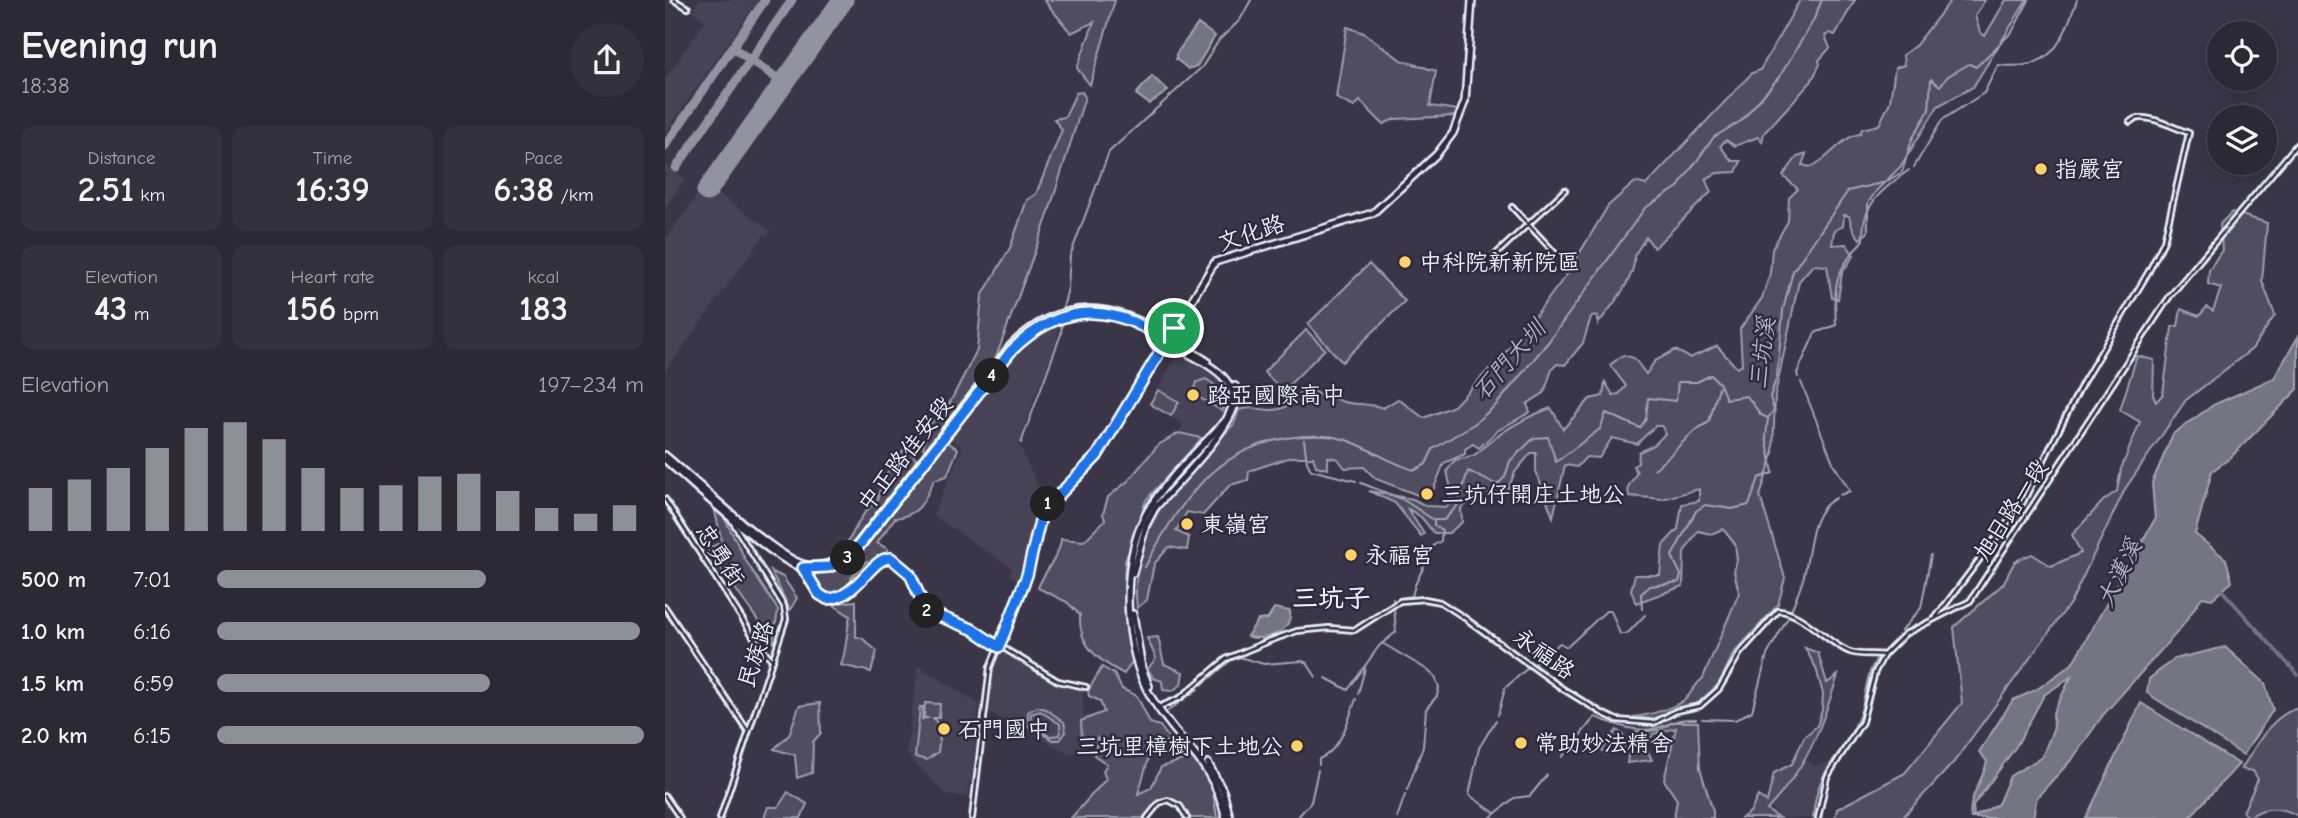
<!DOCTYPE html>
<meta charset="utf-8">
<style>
:root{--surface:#2c2836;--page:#34303e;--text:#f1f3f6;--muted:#a6a6ad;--line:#484451;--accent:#8c9099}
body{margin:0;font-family:"Comic Neue","LXGW WenKai TC",sans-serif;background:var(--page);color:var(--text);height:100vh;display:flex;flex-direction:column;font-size:26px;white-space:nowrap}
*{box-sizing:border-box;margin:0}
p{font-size:23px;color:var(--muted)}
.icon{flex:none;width:38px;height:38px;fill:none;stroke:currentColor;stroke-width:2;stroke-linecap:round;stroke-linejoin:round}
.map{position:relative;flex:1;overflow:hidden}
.drawer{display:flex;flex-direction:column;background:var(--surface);width:665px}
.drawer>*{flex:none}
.fabs{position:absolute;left:1542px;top:21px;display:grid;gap:14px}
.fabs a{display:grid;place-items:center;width:70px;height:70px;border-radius:50%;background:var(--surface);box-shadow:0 4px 18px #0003,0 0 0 2px var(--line);font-size:35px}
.pin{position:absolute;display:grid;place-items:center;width:60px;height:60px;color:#fff;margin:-30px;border:4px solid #fff;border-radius:50%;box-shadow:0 2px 7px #0007}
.km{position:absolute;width:35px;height:35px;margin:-18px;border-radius:50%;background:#222;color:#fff;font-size:19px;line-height:35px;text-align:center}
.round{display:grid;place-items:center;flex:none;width:74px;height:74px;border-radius:37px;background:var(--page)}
.headline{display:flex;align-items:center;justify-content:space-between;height:119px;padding:0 21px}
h1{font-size:38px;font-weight:600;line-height:52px}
.stats{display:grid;grid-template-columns:repeat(3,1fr);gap:10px;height:119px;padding:7px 21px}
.stats div{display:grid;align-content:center;border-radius:14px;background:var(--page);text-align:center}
.stats b{font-size:35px;font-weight:600}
.stats small{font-size:19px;font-weight:400}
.stats p{font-size:19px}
.chart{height:196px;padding:14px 21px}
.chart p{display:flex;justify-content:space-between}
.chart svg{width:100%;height:126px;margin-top:7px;stroke:var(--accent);stroke-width:6}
ul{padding:0 21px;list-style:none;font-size:23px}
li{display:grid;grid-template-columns:112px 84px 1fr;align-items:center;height:52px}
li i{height:18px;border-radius:9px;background:var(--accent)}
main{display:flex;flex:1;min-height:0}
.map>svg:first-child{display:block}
.built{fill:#464354}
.green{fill:#504e5f;stroke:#9ca0ac;stroke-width:2;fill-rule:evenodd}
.water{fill:#737482;stroke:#a2a6b1;stroke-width:2;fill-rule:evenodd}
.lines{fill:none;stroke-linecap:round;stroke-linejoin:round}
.stream{stroke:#a2a6b1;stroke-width:2}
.canal{stroke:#737482;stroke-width:3.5}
.taxiway{stroke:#9194a0;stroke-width:9}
.runway{stroke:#9194a0;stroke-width:21}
.street-casing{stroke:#e8f1f8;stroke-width:8}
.secondary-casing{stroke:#e8f1f8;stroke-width:10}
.primary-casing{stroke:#e8f1f8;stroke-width:10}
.street{stroke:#2f2a3d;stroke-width:2.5}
.secondary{stroke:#2f2a3d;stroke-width:4.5}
.primary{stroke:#2f2a3d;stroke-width:5}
.route-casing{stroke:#fff;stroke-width:14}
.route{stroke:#1a73e8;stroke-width:9}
.poi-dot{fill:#ffd166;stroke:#2f2a3d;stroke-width:2.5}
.labels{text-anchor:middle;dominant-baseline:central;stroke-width:5;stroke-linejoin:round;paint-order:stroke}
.poi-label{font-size:23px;fill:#e8f1f8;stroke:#2f2a3d;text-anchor:start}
.street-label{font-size:23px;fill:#e8f1f8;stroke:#2f2a3d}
.water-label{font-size:24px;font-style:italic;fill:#aeb2bd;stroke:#2f2a3d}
.quarter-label{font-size:26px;font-weight:bold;fill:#e8f1f8;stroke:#2f2a3d}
</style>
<main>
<section class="drawer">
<div class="headline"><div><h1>Evening run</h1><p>18:38</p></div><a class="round"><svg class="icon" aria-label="share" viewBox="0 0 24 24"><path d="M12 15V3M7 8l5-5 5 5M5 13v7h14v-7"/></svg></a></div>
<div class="stats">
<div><p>Distance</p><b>2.51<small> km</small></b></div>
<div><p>Time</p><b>16:39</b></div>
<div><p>Pace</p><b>6:38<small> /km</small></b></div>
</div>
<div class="stats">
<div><p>Elevation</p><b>43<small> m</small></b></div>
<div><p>Heart rate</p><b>156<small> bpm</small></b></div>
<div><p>kcal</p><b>183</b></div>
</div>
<div class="chart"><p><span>Elevation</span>197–234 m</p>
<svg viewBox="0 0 160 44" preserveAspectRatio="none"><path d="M5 44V29M15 44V26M25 44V22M35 44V15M45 44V8M55 44V6M65 44V12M75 44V22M85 44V29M95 44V28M105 44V25M115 44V24M125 44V30M135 44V36M145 44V38M155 44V35"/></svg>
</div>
<ul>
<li><b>500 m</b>7:01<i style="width:63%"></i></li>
<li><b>1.0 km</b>6:16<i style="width:99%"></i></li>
<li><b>1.5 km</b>6:59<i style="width:64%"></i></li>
<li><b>2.0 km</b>6:15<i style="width:100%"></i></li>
</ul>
</section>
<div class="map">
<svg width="1633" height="818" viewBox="0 0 1633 818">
<rect width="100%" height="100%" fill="#3a3648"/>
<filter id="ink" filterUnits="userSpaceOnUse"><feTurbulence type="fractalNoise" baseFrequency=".0143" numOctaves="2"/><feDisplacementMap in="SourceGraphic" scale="14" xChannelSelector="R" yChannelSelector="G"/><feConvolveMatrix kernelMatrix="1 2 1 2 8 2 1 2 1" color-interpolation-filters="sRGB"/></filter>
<g filter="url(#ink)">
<g class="built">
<polygon points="34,0 93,0 0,133 0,78 41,21 27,11"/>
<polygon points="0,165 20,179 0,208"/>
<polygon points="35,191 47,199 52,193 106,231 102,236 99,235 0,372 0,240"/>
<polygon points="393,324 392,348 370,395 354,444 380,503 368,518 369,538 361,574 354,582 344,574 348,569 268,515 298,447 284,438 349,350 370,334"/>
<polygon points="514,351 554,374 567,391 565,408 537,438 514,433 518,424 484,405"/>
<polygon points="335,651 384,678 418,691 419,743 422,752 403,753 351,725 349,728 323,711 328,672"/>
<polygon points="253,666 314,704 307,782 303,784 303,797 282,795 241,754"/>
<polygon points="1141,760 1149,766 1167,761 1155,799 1152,818 1114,818 1106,807"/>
</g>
<g class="green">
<polygon points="379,0 450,0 425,85 412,68 429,22 406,33"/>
<path d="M1135 0H1190L1170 35 1165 33 1160 36 1165 48 1154 60 1155 64 1146 82 1099 133 1097 142 1093 137 1070 146 1061 140 1055 146 1067 161H1076L1071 172 1052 173 1040 179 1046 192 989 248 981 237 969 256C972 277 946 307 933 324V316L926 317 918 343 900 365 892 364 887 369 879 393 862 404 865 412 832 431 814 448 808 444 800 449V454L779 463 767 493 762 492 758 497 711 479 699 467 680 468 673 459 663 457V469L651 466 648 457H626L584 471 583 480 565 485 538 515 522 512 511 531 524 537 522 550 504 547 489 564 482 600 472 608C462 526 517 478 569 424L574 410C589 404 605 415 620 407 627 402 635 392 641 386L659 398 663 395C684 408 696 401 718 408L733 399 759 418 789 406 852 340 902 274 943 206 970 182 981 185 1087 73 1095 70Z"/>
<path d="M1286 0H1320L1310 16 1315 32 1320 36 1341 0H1362L1308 87 1273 106 1235 167 1212 190 1203 203V232L1195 239 1188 230 1184 216 1179 215 1178 226 1169 231 1167 245 1181 244 1189 255 1177 273 1173 299 1167 298 1162 266 1148 265 1134 281 1110 395 1108 454 1095 496 1120 578 1113 605 1068 654 1055 683 1032 704 1011 708 988 719 967 717C982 716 1016 707 1024 695 1029 688 1031 684 1038 678L1074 593 1069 571 1072 560 1070 544 1058 529 1046 534 1033 531 1019 552 1018 586 971 603 966 590 970 575H995L998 545 1013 529 1017 504 1034 501V489L997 499 964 496 963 487 972 472 968 466 973 463 974 452 989 445 1000 434 997 426H990L972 444 947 438 934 458 921 457 912 467 900 465 888 517 871 471V453H866L850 472 843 489 834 496 818 492 796 508 797 522 784 533H769L756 517 742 508 759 534 756 536 730 503 704 491 748 499 761 506 782 507 787 494 782 471 790 460C813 457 811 453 827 440 844 427 866 415 886 408L898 429 925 399 938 396 940 382 948 395 954 394 961 386 945 365 958 355 969 358 981 374 990 361 1010 350 1025 358 1052 346 1072 368 1077 365 1075 329 1097 298 1105 273 1107 249 1123 221 1124 198 1133 189 1118 176 1132 157 1141 154 1137 165 1146 167C1164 160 1177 136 1195 134L1197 129 1214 125 1225 102 1230 68 1239 65 1238 55 1251 45Z"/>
<polygon points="682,27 699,33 736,60 771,71 765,106 793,110 790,116 730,119 718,124 695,101 689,107 671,98"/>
<polygon points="417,92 420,97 382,218 330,360 261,450 258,448 264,425 281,410 312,350 317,296 345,248 362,200 371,194 397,130 389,119 400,117 411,93"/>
<polygon points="1567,212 1602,223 1597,281 1610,315 1587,349 1521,400 1460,489 1406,602 1288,763 1237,818 1170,818 1172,809 1240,773 1297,703 1289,627 1338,584 1350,561 1367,554 1386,566 1416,553 1407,535 1438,501 1452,491 1456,469 1475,422 1455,410 1472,356 1489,360 1488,395 1491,402 1498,394 1507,327 1513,326 1516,309 1534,316 1542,307 1548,311 1556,288 1543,284 1544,270 1557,250 1555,224"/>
<polygon points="704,264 740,301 677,362 643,324"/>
<polygon points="641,330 660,349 618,391 599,372"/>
<polygon points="541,379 558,391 558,401 553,405 559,409 557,411 525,392 529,391 532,382"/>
<polygon points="493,390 514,402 506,416 485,404"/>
<path d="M514 433 537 438 481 500 460 562 459 587 469 659 459 674C434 661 413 646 415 615L402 602 373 588C379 571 395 556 396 539L419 541 440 520 438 514 443 497 463 481 493 445Z"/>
<path d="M282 442 293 449 282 476 269 480C259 502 255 515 230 518L212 543 223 549V554L208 564 202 561 186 578 190 584 167 597 161 594 146 574 168 570 194 554Z"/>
<path d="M243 446 252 462 193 538 176 552C190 535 193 513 212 502 215 481 228 461 243 446Z"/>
<polygon points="49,507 58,515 81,561 113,610 108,642 42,549 57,542"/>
<polygon points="106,571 118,577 132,598 125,610"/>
<path d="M191 601V637L197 638 212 651 206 672 176 665C182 649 181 634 185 616L167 604Z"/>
<polygon points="493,637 499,664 518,672 516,685 507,691 498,690 497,681 488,678 483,669 491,658 482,638"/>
<path d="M1140 648 1153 653 1162 683 1173 675C1155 732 1143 765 1102 810L1114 818H1077L1086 811 1093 796 1102 802 1109 773 1127 764 1139 737 1152 726 1157 710 1158 694 1151 668Z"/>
<polygon points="437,667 449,674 457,689 472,696 485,723 495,726 505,740 487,747 473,794 486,788 496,767 527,757 549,785 558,818 524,818 516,803 497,798 478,818 406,818 441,779 438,771 442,764 429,755 433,738 417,743 416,721 439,712 435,701 424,696 423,691"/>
<polygon points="155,703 156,733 148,742 147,773 132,778 130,755 109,749 124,735 134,706"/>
<polygon points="260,703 275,704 274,718 268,718 276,728 273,752 262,760 250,757 255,707 258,707 257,719 262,718 259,717"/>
<path d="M372 707 381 709 399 722 401 732 395 740H388L362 725 363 712ZM375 711 395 724V735L384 736 365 723 366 714Z"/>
<path d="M1630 709 1633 710V816C1616 806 1600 806 1584 817L1578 812 1593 779 1588 771 1576 769C1591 747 1604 718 1630 709Z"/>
<polygon points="1008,722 1033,722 1035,768 1048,811 1048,818 1009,818 1012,800 999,780 1011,728 988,734 981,747 987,760 962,763 964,748 952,747 941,754 937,750 952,730 962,739 967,738 970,732 995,730"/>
<polygon points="123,792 142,804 136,818 99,818 103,807 113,807"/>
</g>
<g class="water">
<polygon points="533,24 550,36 532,66 523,69 511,59 511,54"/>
<polygon points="487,76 503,91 484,104 471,94"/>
<path d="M1633 337V389L1565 458 1547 471 1530 534 1561 559 1567 582 1547 599 1537 597 1516 628 1438 715 1408 758 1372 797 1368 818H1306C1302 797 1318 782 1322 761L1314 752 1348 700 1371 690 1407 664 1490 519 1487 483 1508 434 1548 405 1609 378ZM1406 677 1388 713 1389 727 1377 757 1345 776 1333 804 1309 817 1308 806 1352 745 1379 695Z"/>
<path d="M609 608 625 611C628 632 600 643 582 636L593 620 603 619Z"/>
<polygon points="1560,647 1600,683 1608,710 1578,755 1482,693 1484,679 1509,659"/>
<polygon points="1476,703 1574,764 1524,818 1421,818"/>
</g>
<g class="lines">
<g class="stream">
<path d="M1249 167 1277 120 1319 93 1333 65C1386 71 1396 46 1412 0"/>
<polyline points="397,312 403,288 405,256 444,152 537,67 554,40 575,20 586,0"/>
<path d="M1133 377 1132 373 1150 333 1171 325C1169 280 1169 275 1198 240 1196 204 1217 190 1244 170"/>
<polyline points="1136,382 1169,465 1185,491 1175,495"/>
<polyline points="639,440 642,462 646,470 691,481"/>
<polyline points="356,443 396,334 397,321"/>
<path d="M989 469C1011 453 1020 434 1044 422L1054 387"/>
<polyline points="696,483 737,499 769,520 779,520 792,506 803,471 832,485 840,477 845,461 869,438 883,437 891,462 935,429 941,413 975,428 981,419 983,398 1011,401 1013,382 1032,382 1046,375 1055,384 1061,399 1082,396 1096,415 1103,418 1109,410 1105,397 1112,376 1118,310 1128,271 1183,191 1221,182 1237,172 1247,139 1264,110 1266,79 1275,86 1283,76 1304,64 1311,67 1347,32 1364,0"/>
<path d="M480 567C520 490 564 432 660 436 692 437 720 463 750 470L761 464 768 449 809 424 831 405 884 341 980 208 1013 187 1049 137 1076 121 1115 76 1148 21 1157 0"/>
<polyline points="733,598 747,596 750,585 769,545 776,541 777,530 769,525 769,521"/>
<polyline points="728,601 728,599"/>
<polyline points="977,609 976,594 985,586 1014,582 1016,575 1007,556 1031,511 1040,505 1067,509 1084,505 1094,478 1108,473 1101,437 1103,418"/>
<path d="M1126 611C1130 600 1135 590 1138 579 1146 554 1143 511 1171 498"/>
<polyline points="1236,631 1256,608 1266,555"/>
<polyline points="717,643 761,669 770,677 774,687 772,696 761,709 758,747 742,790"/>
<polyline points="870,663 895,643 902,647 941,611 946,611 955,634 962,634 980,615"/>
<polyline points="661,678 683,690 714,646 731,632 729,607"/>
<polyline points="537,685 565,661 574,657 599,664 637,661 642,663 651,677"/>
<polyline points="693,694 700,668"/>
<polyline points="503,711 533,689"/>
<polyline points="833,715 840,688 865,666"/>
<polyline points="496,716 504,727"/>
<polyline points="1037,719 1070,720 1087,711 1102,655 1124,616"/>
<path d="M897 757 930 717C948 724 976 735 995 727 1012 721 1011 719 1031 719"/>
<polyline points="534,764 547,786 552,818"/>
<path d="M654 765V759C676 750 683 721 691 699"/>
<polyline points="830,813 804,795 814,748 831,720"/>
<polyline points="632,818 646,802 653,770"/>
<polyline points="732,818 740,795"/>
<polyline points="825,818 849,798 865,796 882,775"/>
<path d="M1148 818C1152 765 1176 760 1193 719 1202 699 1199 675 1213 657"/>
</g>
<polyline class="canal" points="1555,588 1633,675"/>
<g class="taxiway">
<polyline points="68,48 119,83"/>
<polyline points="0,146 100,0"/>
<polyline points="11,168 127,0"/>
</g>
<polyline class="runway" points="42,191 178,0"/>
<g class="street-casing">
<g id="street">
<polyline points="9,0 23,8"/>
<polyline points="847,207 889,252"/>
<polyline points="830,255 900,190"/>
<polyline points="0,499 92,642 108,661"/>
<path d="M138 568C143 576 147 586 153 593 174 619 205 566 221 558 245 562 253 591 261 610L307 629 393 681 421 687"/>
<polyline points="0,607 83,731"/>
<path d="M1271 617 1358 502 1417 384 1484 271 1499 241 1524 133C1509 128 1477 110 1465 122"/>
<path d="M494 707 515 698 561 659 604 641 632 631 664 628 690 630 735 601 760 599 775 602 797 616 898 689 937 713 952 720 989 723 1011 711 1035 706 1054 689 1075 653 1113 611C1135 610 1163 644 1185 652 1197 656 1207 653 1219 655"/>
<polyline points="0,796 15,818"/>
<polyline points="55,818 121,619 119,606 67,521"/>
<polyline points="307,818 325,667 362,575 377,511 432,456 502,341"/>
<polyline points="482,818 494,803 503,800 515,806 522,818"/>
<polyline points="1153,818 1162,777 1197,722 1210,672 1219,655 1240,634 1305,601 1505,296 1633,143"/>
</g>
</g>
<g class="secondary-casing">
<g id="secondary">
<path d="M0 455C29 479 110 558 141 565 158 569 179 558 190 547L346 345C397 295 448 302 504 337"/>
<path d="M0 460C28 484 107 560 137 568 160 574 181 562 196 546L346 351C395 302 447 303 502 341"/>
</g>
</g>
<g class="primary-casing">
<g id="primary">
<circle cx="502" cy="339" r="12"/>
<polyline points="504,337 542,361"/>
<path d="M468 573 481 525 490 508C509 486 585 414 570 386"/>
<polyline points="468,614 477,668 484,686"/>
<polyline points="543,763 558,791 565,818"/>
<path d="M561 818C546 757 514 745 486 697 458 650 455 562 481 514 498 482 536 448 561 420 588 376 530 361 502 341L550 262 708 213 772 154 788 133 800 101 807 0"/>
</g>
</g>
<use href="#street" class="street"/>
<use href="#secondary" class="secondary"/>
<use href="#primary" class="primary"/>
</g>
</g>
<g class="lines" filter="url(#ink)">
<g class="route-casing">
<path id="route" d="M509 328 499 326 491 333 489 341 496 350 432 456 377 512 362 575 334 647 307 629 261 611 245 574 226 558C206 557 192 599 162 599L154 594 138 568 164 567 185 557 346 351C400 297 454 305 511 347L514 339 509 328"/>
</g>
<use href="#route" class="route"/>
</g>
<g class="poi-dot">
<circle cx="1376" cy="169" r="7"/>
<circle cx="740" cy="262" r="7"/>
<circle cx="528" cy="395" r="7"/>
<circle cx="762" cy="494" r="7"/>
<circle cx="522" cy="524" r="7"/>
<circle cx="686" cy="555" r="7"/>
<circle cx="279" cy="729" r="7"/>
<circle cx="856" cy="743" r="7"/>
<circle cx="632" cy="746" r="7"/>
</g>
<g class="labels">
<g class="poi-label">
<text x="1390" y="169">指嚴宮</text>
<text x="754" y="262">中科院新新院區</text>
<text x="542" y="395">路亞國際高中</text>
<text x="776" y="494">三坑仔開庄土地公</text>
<text x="536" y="524">東嶺宮</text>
<text x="700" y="555">永福宮</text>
<text x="293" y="729">石門國中</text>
<text x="870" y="743">常助妙法精舍</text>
<text x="618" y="746" text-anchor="end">三坑里樟樹下土地公</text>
</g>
<g class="street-label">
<text transform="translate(586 233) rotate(-18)">文化路</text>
<text transform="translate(240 454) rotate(-52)">中正路佳安段</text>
<text transform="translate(1346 510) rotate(-57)">旭日路一段</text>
<text transform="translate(55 555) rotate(57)">忠勇街</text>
<text transform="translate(91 654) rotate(-72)">民族路</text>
<text transform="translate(879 654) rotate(36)">永福路</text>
</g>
<g class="water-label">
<text transform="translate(1097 353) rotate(-83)">三坑溪</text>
<text transform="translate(844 360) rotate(-49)">石門大圳</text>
<text transform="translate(1454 573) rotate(-64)">大漢溪</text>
</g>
<g class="quarter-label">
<text x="666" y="599">三坑子</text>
</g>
</g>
</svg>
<div class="fabs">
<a><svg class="icon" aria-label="locate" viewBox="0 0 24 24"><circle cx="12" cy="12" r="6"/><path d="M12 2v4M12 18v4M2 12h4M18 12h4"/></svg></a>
<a><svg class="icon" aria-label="layers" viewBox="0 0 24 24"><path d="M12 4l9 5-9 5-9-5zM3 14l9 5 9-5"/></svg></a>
</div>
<div class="pin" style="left:509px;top:328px;background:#1e9e55"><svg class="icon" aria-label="arrive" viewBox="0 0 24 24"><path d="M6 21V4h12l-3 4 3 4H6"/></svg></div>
<b class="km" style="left:383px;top:504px">1</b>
<b class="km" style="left:262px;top:611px">2</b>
<b class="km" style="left:183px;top:558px">3</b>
<b class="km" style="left:327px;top:376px">4</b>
</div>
</main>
